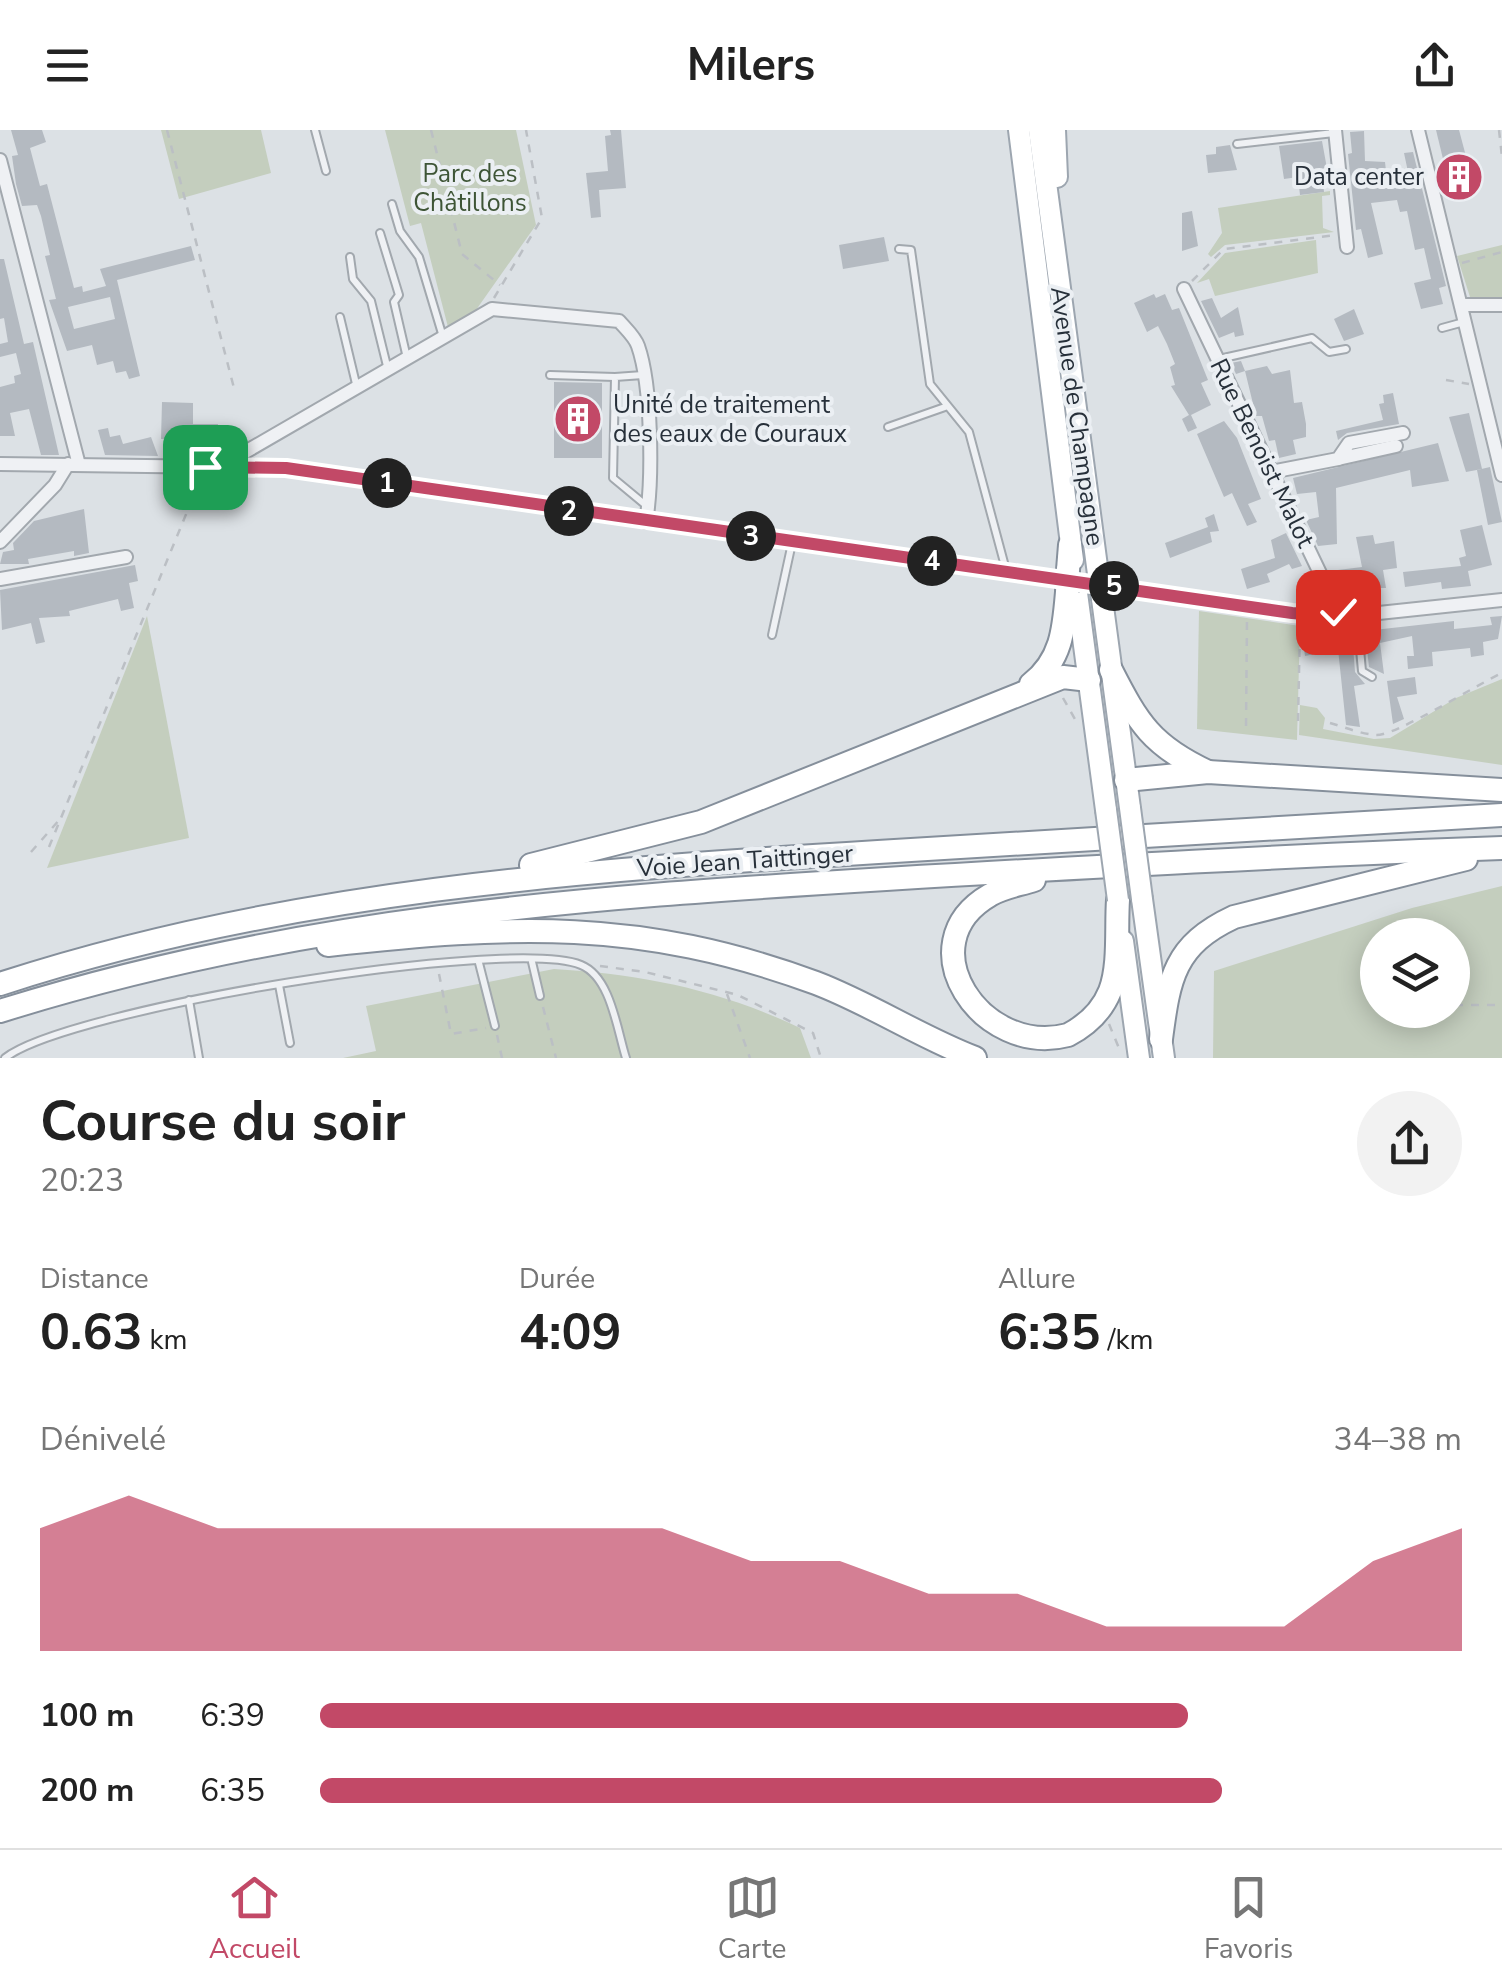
<!DOCTYPE html>
<html lang="fr">
<meta charset="utf-8">
<style>
:root{--surface:#fff;--page:#f2f2f2;--text:#222;--muted:#767676;--line:#e0e0e0;--accent:#c24967}
body{margin:0;font-family:"Nunito Sans",sans-serif;background:var(--page);color:var(--text);height:100vh;display:flex;flex-direction:column;font-size:38px;white-space:nowrap}
*{box-sizing:border-box;margin:0}
p{font-size:32px;color:var(--muted)}
.icon{flex:none;width:55px;height:55px;fill:none;stroke:currentColor;stroke-width:2;stroke-linecap:round;stroke-linejoin:round}
.map{position:relative;height:928px;overflow:hidden}
.panel{display:flex;flex-direction:column;background:var(--surface);flex:1}
.panel>*{flex:none}
.tools{position:absolute;left:1360px;top:788px;display:grid;gap:20px}
.tools a{display:grid;place-items:center;width:110px;height:110px;border-radius:50%;background:var(--surface);box-shadow:0 5px 25px #0003;font-size:50px}
.pin{position:absolute;display:grid;place-items:center;width:85px;height:85px;color:#fff;margin:-42px;border-radius:20px;box-shadow:0 5px 15px #0006}
.km{position:absolute;width:50px;height:50px;margin:-25px;border-radius:50%;background:#222;color:#fff;font-size:28px;line-height:50px;text-align:center}
.round{display:grid;place-items:center;flex:none;width:105px;height:105px;border-radius:52px;background:var(--page)}
.head{display:flex;align-items:center;justify-content:space-between;height:170px;padding:0 40px}
h1{font-size:55px;font-weight:700;line-height:75px}
.figures{display:grid;grid-template-columns:repeat(3,1fr);gap:15px;height:170px;padding:10px 40px}
.figures div{display:grid;align-content:center}
.figures b{font-size:50px;font-weight:700}
.figures small{font-size:28px;font-weight:400}
.figures p{font-size:28px}
.chart{height:280px;padding:20px 40px}
.chart p{display:flex;justify-content:space-between}
.chart svg{width:100%;height:180px;margin-top:10px;fill:var(--accent);opacity:.7}
ul{padding:0 40px;list-style:none;font-size:32px}
li{display:grid;grid-template-columns:160px 120px 1fr;align-items:center;height:75px}
li i{height:25px;border-radius:12px;background:var(--accent)}
header{display:flex;justify-content:space-between;align-items:center;height:130px;padding:0 40px;background:var(--surface);font-size:45px;font-weight:700}
.menu{display:flex;justify-content:space-around;align-items:center;height:140px;border-top:2px solid var(--line);background:var(--surface);font-size:28px;color:var(--muted)}
.menu a{display:grid;justify-items:center;gap:5px}
.menu .selected{color:var(--accent)}
.map>svg:first-child{display:block}
.green{fill:#c4cebe;fill-rule:evenodd}
.building{fill:#b4bac1;fill-rule:evenodd}
.lines{fill:none;stroke-linecap:round;stroke-linejoin:round}
.service-casing{stroke:#a2a8ae;stroke-width:10}
.minor-casing{stroke:#a2a8ae;stroke-width:16}
.primary-casing{stroke:#9da6b0;stroke-width:24}
.motorway-casing{stroke:#858f9b;stroke-width:26}
.path{stroke:#bbbfc4;stroke-width:2.5;stroke-dasharray:8 8;stroke-linecap:butt}
.service{stroke:#eff1f4;stroke-width:6}
.minor{stroke:#eff1f4;stroke-width:12}
.primary{stroke:#fff;stroke-width:20}
.motorway{stroke:#fff;stroke-width:22}
.primary-bridge-casing{stroke:#9da6b0;stroke-width:24;stroke-linecap:butt}
.motorway-bridge-casing{stroke:#858f9b;stroke-width:26;stroke-linecap:butt}
.primary-bridge{stroke:#fff;stroke-width:20}
.motorway-bridge{stroke:#fff;stroke-width:22}
.route-casing{stroke:#fff;stroke-width:20}
.route{stroke:#c24967;stroke-width:12}
.labels{text-anchor:middle;dominant-baseline:central;stroke-width:8;stroke-linejoin:round;paint-order:stroke}
.park-label{font-size:25px;fill:#3e5536;stroke:#ebeff3}
.poi-label{font-size:25px;fill:#27303a;stroke:#ebeff3;text-anchor:end}
.street-label{font-size:25px;fill:#27303a;stroke:#ebeff3}
</style>
<header><svg class="icon" aria-label="menu" viewBox="0 0 24 24"><path d="M4 6h16M4 12h16M4 18h16"/></svg>Milers<svg class="icon" aria-label="share" viewBox="0 0 24 24"><path d="M12 15V3M7 8l5-5 5 5M5 13v7h14v-7"/></svg></header>
<div class="map">
<svg width="1502" height="928" viewBox="0 0 1502 928">
<rect width="100%" height="100%" fill="#dce1e5"/>
<g class="green">
<polygon points="161,0 261,0 271,43 179,69"/>
<polygon points="385,0 516,0 536,95 476,180 448,197 421,93 410,96"/>
<polygon points="1330,61 1330,65 1322,66 1323,98 1334,102 1225,115 1211,127 1208,124 1222,103 1218,78"/>
<polygon points="1316,110 1318,143 1215,166 1209,149 1197,153 1225,123"/>
<polygon points="1502,115 1502,167 1470,167 1457,126"/>
<polygon points="1199,481 1300,496 1297,610 1197,599"/>
<polygon points="147,486 189,708 47,738"/>
<polygon points="1502,549 1502,635 1299,605 1300,575 1317,578 1325,588 1323,599 1374,609 1390,608 1456,568"/>
<path d="M1502 756V928H1213L1214 841 1412 778ZM1378 805H1452V880H1378Z"/>
<path d="M554 839C641 844 721 860 800 898L811 928H343L376 921 366 876Z"/>
</g>
<g class="building">
<path d="M11 0H42L46 12 30 18 40 56 47 54 74 158 82 156 83 162 106 156 100 139 191 116 195 130 117 150 140 246 129 249 126 241 116 243 113 231 97 235 92 215 67 221 49 170 56 169 45 126 50 125 41 86 37 75 22 76 16 54 12 26 18 25ZM110 167 115 189 74 199 68 177Z"/>
<polygon points="610,0 621,0 626,58 599,60 601,87 591,88 586,43 608,41 605,6 611,5"/>
<polygon points="1436,0 1459,0 1476,64 1453,70"/>
<polygon points="1364,1 1365,31 1385,32 1388,59 1411,56 1404,23 1413,22 1446,156 1439,158 1443,174 1421,179 1414,153 1431,149 1424,118 1415,120 1407,81 1400,82 1397,70 1371,73 1383,124 1368,128 1361,99 1356,100 1348,24 1352,23 1350,2"/>
<polygon points="1322,11 1328,44 1322,44 1324,62 1300,65 1298,47 1284,49 1279,16"/>
<polygon points="1230,15 1237,40 1208,43 1206,25 1216,24 1216,17"/>
<polygon points="1192,81 1198,116 1182,121 1182,83"/>
<polygon points="884,107 889,131 843,139 839,115"/>
<polygon points="0,129 4,129 24,214 33,212 59,325 41,325 29,279 10,283 15,306 0,306 0,257 15,253 14,246 21,244 16,223 0,227 0,214 8,212 4,188 0,189"/>
<polygon points="1154,164 1156,168 1165,164 1172,180 1179,178 1208,250 1201,253 1211,275 1191,285 1197,298 1188,302 1182,289 1189,285 1171,256 1175,255 1170,237 1175,234 1167,214 1158,196 1147,202 1134,173"/>
<polygon points="1212,168 1221,188 1238,177 1244,205 1235,207 1234,202 1219,208 1201,171"/>
<polygon points="1354,179 1364,204 1344,211 1334,189"/>
<polygon points="1241,231 1245,241 1267,236 1272,244 1290,240 1294,273 1302,272 1306,294 1306,307 1293,310 1296,324 1279,328 1275,310 1269,311 1262,286 1256,286 1245,241 1236,244 1231,233"/>
<polygon points="554,252 602,253 602,328 554,328"/>
<polygon points="1393,263 1399,294 1347,303 1338,310 1336,301 1383,290 1379,274 1384,273 1383,265"/>
<polygon points="162,272 193,273 193,294 218,294 217,310 161,309"/>
<polygon points="1469,283 1482,339 1466,342 1449,287"/>
<polygon points="1224,291 1237,308 1261,369 1248,374 1257,392 1247,396 1232,363 1224,367 1197,304"/>
<polygon points="108,298 110,307 120,305 123,314 151,307 158,326 105,325 98,300"/>
<polygon points="1438,313 1449,351 1412,357 1410,340 1336,358 1337,414 1318,416 1306,390 1319,387 1316,362 1297,364 1293,348"/>
<polygon points="1490,337 1502,392 1488,395 1477,340"/>
<polygon points="84,379 89,423 74,426 74,421 28,429 29,434 0,434 3,422 14,420 13,413 34,391"/>
<polygon points="1214,384 1219,401 1210,402 1212,412 1170,428 1165,413 1208,397 1205,388"/>
<polygon points="1482,395 1492,435 1468,441 1471,456 1442,459 1441,452 1405,457 1403,442 1461,436 1459,428 1466,426 1460,400"/>
<polygon points="1286,403 1302,436 1292,439 1289,434 1267,444 1270,452 1247,459 1241,439 1275,428 1271,410"/>
<polygon points="1373,405 1375,414 1394,411 1397,438 1383,440 1386,458 1380,458 1381,466 1344,471 1330,441 1362,437 1356,407"/>
<polygon points="135,435 138,451 129,453 134,478 121,481 118,469 69,481 70,486 39,488 45,512 36,514 31,493 2,500 0,460"/>
<polygon points="1502,486 1498,509 1483,512 1484,525 1471,527 1470,518 1432,522 1433,536 1408,539 1407,526 1414,526 1412,506 1380,513 1384,544 1369,537 1365,501 1454,491 1454,499 1474,497 1492,495 1490,487"/>
<polygon points="1352,504 1355,542 1365,554 1354,556 1360,597 1346,595 1338,519 1305,526 1303,511"/>
<polygon points="1415,547 1417,564 1397,567 1404,589 1393,594 1387,551"/>
</g>
<g class="lines">
<g class="service-casing">
<g id="service">
<polyline points="315,0 326,41"/>
<polyline points="1237,14 1334,3"/>
<polyline points="392,74 400,101 419,127 443,207"/>
<polyline points="380,103 399,165 394,172 407,228"/>
<polyline points="899,119 911,120 930,254 969,302 1006,440"/>
<polyline points="350,127 353,149 371,171 388,240"/>
<polyline points="340,187 357,258"/>
<polyline points="1442,198 1464,192"/>
<polyline points="1219,229 1312,208 1329,222 1346,219"/>
<polyline points="550,245 615,247"/>
<polyline points="643,245 615,247 613,348 648,377"/>
<polyline points="888,297 945,277"/>
<polyline points="1357,486 1362,541 1372,547"/>
<polyline points="772,505 792,413"/>
<polyline points="532,832 540,866"/>
<polyline points="479,833 495,896"/>
<polyline points="279,855 290,913"/>
<polyline points="189,870 199,928"/>
<path d="M5 928C67 879 510 806 581 835 611 847 617 900 626 928"/>
</g>
</g>
<g class="minor-casing">
<g id="minor">
<polyline points="1335,0 1347,117"/>
<polyline points="1418,0 1502,345"/>
<polyline points="0,30 79,335"/>
<polyline points="1184,159 1341,487"/>
<polyline points="1461,175 1502,175"/>
<polyline points="1338,329 1396,316"/>
<polyline points="0,334 286,338 1292,483 1341,487 1502,470"/>
<path d="M221 336 492 179 619 191C626 199 635 207 638 216 652 256 653 350 646 392"/>
<polyline points="1271,342 1338,329 1349,313 1403,303"/>
<polyline points="0,412 55,355 68,334"/>
<polyline points="0,449 126,427"/>
</g>
</g>
<g class="primary-casing">
<g id="primary">
<polyline points="1019,0 1073,430"/>
<polyline points="1039,0 1098,444"/>
<polyline points="1055,0 1057,47"/>
<polyline points="1077,463 1106,680"/>
<polyline points="1102,469 1130,678"/>
<polyline points="1142,769 1164,928"/>
<polyline points="1123,811 1139,928"/>
</g>
</g>
<g class="motorway-casing">
<g id="motorway">
<polyline points="1068,440 1070,415"/>
<path d="M1111 540C1138 593 1152 616 1208 642"/>
<path d="M1031 554C1062 530 1064 498 1067 462"/>
<polyline points="1126,650 1208,642 1502,660"/>
<polyline points="531,735 701,692 1063,547 1089,550"/>
<path d="M1034 750C1019 755 1003 757 990 765 905 814 982 928 1068 905 1087 895 1102 881 1110 861 1120 835 1116 798 1118 770"/>
<path d="M328 815C512 795 639 788 816 853 871 874 920 907 975 928"/>
<path d="M0 854C285 761 581 740 878 722 1086 710 1294 696 1502 685"/>
<path d="M0 881C298 788 577 768 886 749 1091 737 1296 725 1502 718"/>
<path d="M1161 909C1169 848 1174 815 1234 787L1466 729"/>
</g>
</g>
<g class="path">
<polyline points="167,0 235,262"/>
<polyline points="431,0 462,124 500,155"/>
<polyline points="1499,0 1502,27"/>
<polyline points="1462,133 1502,122"/>
<polyline points="1192,151 1224,119 1335,105"/>
<polyline points="494,168 542,88 526,0"/>
<polyline points="1446,250 1469,254"/>
<polyline points="1063,568 1076,591"/>
<polyline points="1298,591 1300,495"/>
<path d="M1330 593C1344 597 1361 604 1376 605 1396 606 1476 555 1502 543"/>
<polyline points="1246,596 1247,488"/>
<polyline points="49,717 201,348"/>
<polyline points="31,722 60,689"/>
<polyline points="600,836 645,842 738,865 813,903 821,928"/>
<polyline points="439,844 451,904 486,898"/>
<polyline points="727,864 750,928"/>
<polyline points="1455,875 1502,875"/>
<polyline points="543,877 556,928"/>
<polyline points="1109,894 1121,923"/>
<polyline points="497,905 502,928"/>
</g>
<use href="#service" class="service"/>
<use href="#minor" class="minor"/>
<use href="#primary" class="primary"/>
<use href="#motorway" class="motorway"/>
<g class="primary-bridge-casing">
<g id="primary-bridge">
<polyline points="1098,444 1102,469"/>
<polyline points="1130,678 1142,769"/>
<polyline points="1106,680 1118,770"/>
</g>
</g>
<g class="motorway-bridge-casing">
<polyline id="motorway-bridge" points="1067,462 1068,440"/>
</g>
<use href="#primary-bridge" class="primary-bridge"/>
<use href="#motorway-bridge" class="motorway-bridge"/>
</g>
<g class="lines">
<g class="route-casing">
<polyline id="route" points="205,337 286,338 1292,483 1340,487 1338,482"/>
</g>
<use href="#route" class="route"/>
</g>
<defs>
<g id="building-disc" transform="scale(2.5)"><circle r="9.5" fill="#c24967" stroke="#ebeff3"/><path d="M-4-6H4V6H1V3H-1V6H-4ZM-2.5-4.3h1.7v1.8h-1.7ZM.8-4.3h1.7v1.8H.8ZM-2.5-1h1.7V.8h-1.7ZM.8-1h1.7V.8H.8Z" fill="#fff"/></g>
</defs>
<g fill-rule="evenodd">
<use href="#building-disc" x="1459" y="47"/>
<use href="#building-disc" x="578" y="289"/>
</g>
<g class="labels">
<g class="park-label">
<text x="470" y="44">Parc des<tspan x="470" dy="29">Châtillons</tspan></text>
</g>
<g class="poi-label">
<text x="1424" y="47">Data center</text>
<text x="613" y="275" text-anchor="start">Unité de traitement<tspan x="613" dy="29">des eaux de Couraux</tspan></text>
</g>
<g class="street-label">
<text transform="translate(1077 286) rotate(82)">Avenue de Champagne</text>
<text transform="translate(1262 323) rotate(64)">Rue Benoist Malot</text>
<text transform="translate(745 731) rotate(-4)">Voie Jean Taittinger</text>
</g>
</g>
</svg>
<div class="tools">
<a><svg class="icon" aria-label="layers" viewBox="0 0 24 24"><path d="M12 4l9 5-9 5-9-5zM3 14l9 5 9-5"/></svg></a>
</div>
<div class="pin" style="left:205px;top:337px;background:#1e9e55"><svg class="icon" aria-label="arrive" viewBox="0 0 24 24"><path d="M6 21V4h12l-3 4 3 4H6"/></svg></div>
<div class="pin" style="left:1338px;top:482px;background:#d93025"><svg class="icon" aria-label="check" viewBox="0 0 24 24"><path d="M5 12l5 5 9-10"/></svg></div>
<b class="km" style="left:387px;top:353px">1</b>
<b class="km" style="left:569px;top:381px">2</b>
<b class="km" style="left:751px;top:406px">3</b>
<b class="km" style="left:932px;top:431px">4</b>
<b class="km" style="left:1114px;top:456px">5</b>
</div>
<section class="panel">
<div class="head"><div><h1>Course du soir</h1><p>20:23</p></div><a class="round"><svg class="icon" aria-label="share" viewBox="0 0 24 24"><path d="M12 15V3M7 8l5-5 5 5M5 13v7h14v-7"/></svg></a></div>
<div class="figures">
<div><p>Distance</p><b>0.63<small> km</small></b></div>
<div><p>Durée</p><b>4:09</b></div>
<div><p>Allure</p><b>6:35<small> /km</small></b></div>
</div>
<div class="chart"><p><span>Dénivelé</span>34–38 m</p>
<svg viewBox="0 0 160 44" preserveAspectRatio="none"><path d="M0 44V14L10 6L20 14L30 14L40 14L50 14L60 14L70 14L80 22L90 22L100 30L110 30L120 38L130 38L140 38L150 22L160 14V44z"/></svg>
</div>
<ul>
<li><b>100 m</b>6:39<i style="width:76%"></i></li>
<li><b>200 m</b>6:35<i style="width:79%"></i></li>
</ul>
</section>
<nav class="menu">
<a class="selected"><svg class="icon" aria-label="home" viewBox="0 0 24 24"><path d="M3 11l9-7 9 7M6 9v11h12V9"/></svg>Accueil</a>
<a><svg class="icon" aria-label="map" viewBox="0 0 24 24"><path d="M3 6l6-2 6 2 6-2v14l-6 2-6-2-6 2zM9 4v14M15 6v14"/></svg>Carte</a>
<a><svg class="icon" aria-label="saved" viewBox="0 0 24 24"><path d="M7 4h10v16l-5-4-5 4z"/></svg>Favoris</a>
</nav>
